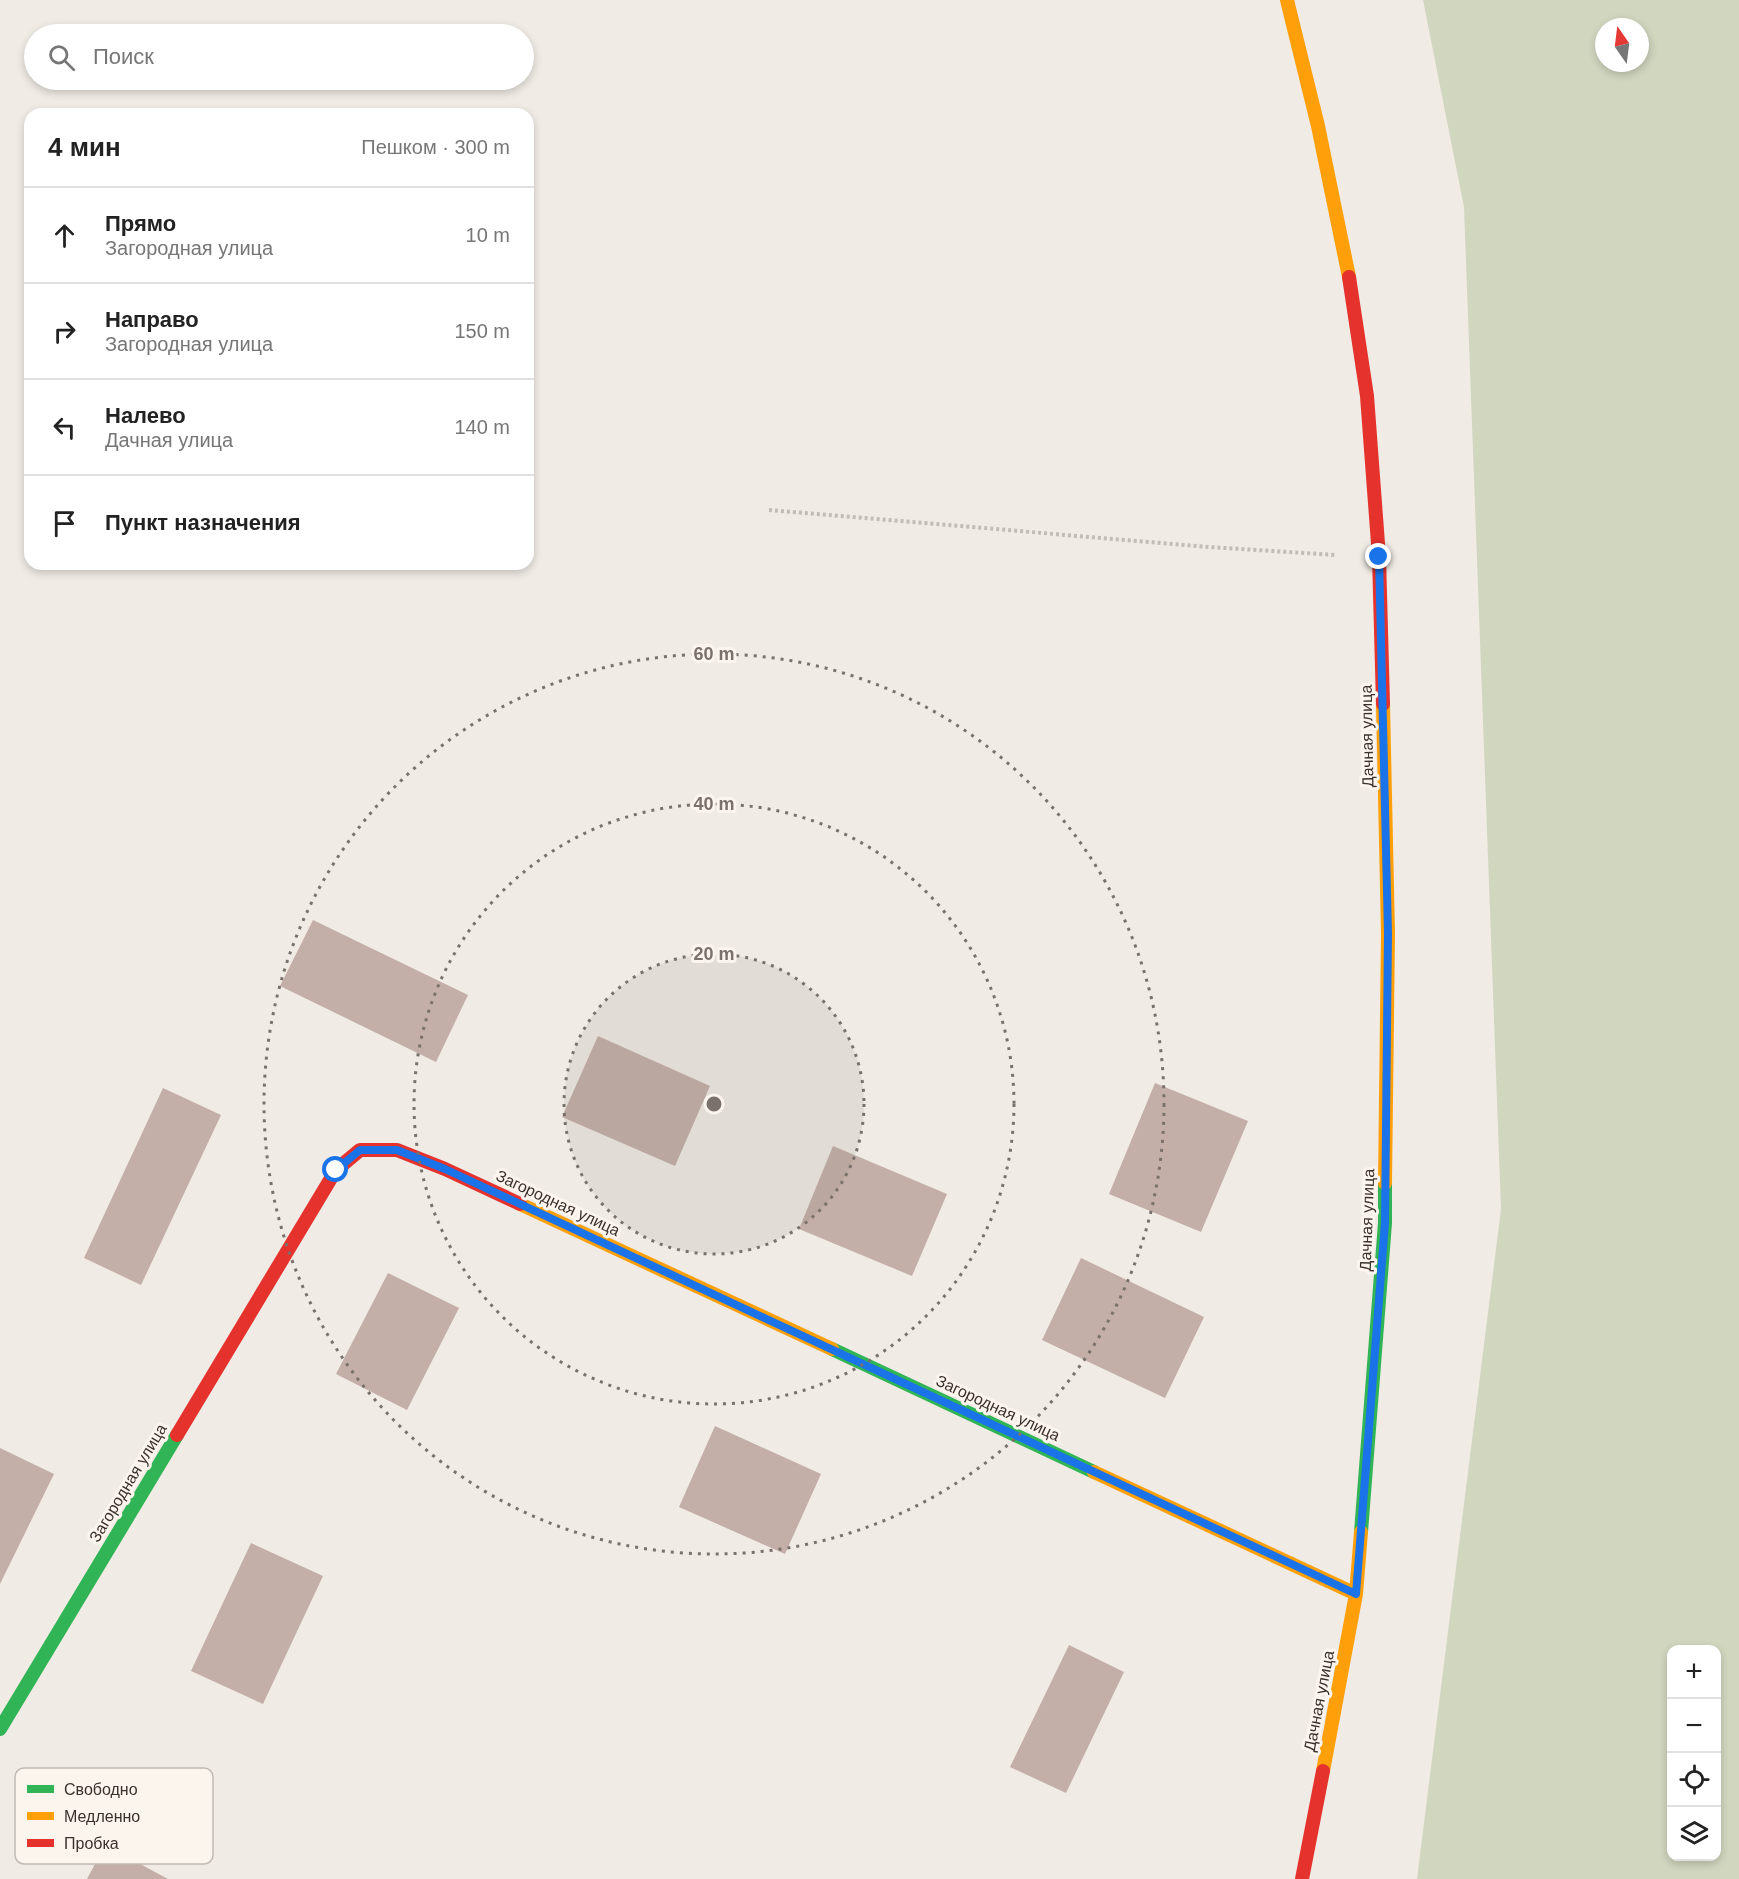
<!DOCTYPE html>
<html lang="ru">
<head>
<meta charset="utf-8">
<style>
  body { margin:0; font-family:Arial,sans-serif; background:#f2f2f2; color:#222 }
  .controls { position:absolute; right:18px; bottom:18px; display:grid; overflow:hidden; border-radius:12px; box-shadow:0 3px 9px #0003 }
  .controls button { width:54px; height:54px; display:grid; place-items:center; padding:0; border:0; border-bottom:2px solid #e0e0e0; background:#fff; color:#222; font:30px sans-serif }
  .compass { position:absolute; left:1595px; top:18px; width:54px; height:54px; border-radius:50%; background:#fff; box-shadow:0 3px 9px #0003; rotate:346deg }
  .stop { position:absolute; width:18px; height:18px; margin:-14px; border:4px solid #1a73e8; border-radius:50%; background:#fff }
  .stop.end { background:#1a73e8; border-color:#fff; box-shadow:0 2px 6px #0008 }
  .list { margin:0; padding:0; list-style:none }
  h2 { display:flex; justify-content:space-between; align-items:center; height:78px; margin:0; padding:0 24px; font-size:26px }
  h2 small { font-size:20px; font-weight:400; color:#767676 }
  .list li { display:grid; grid-template-columns:39px 1fr auto; gap:18px; align-items:center; box-sizing:border-box; height:96px; padding:0 24px; border-top:2px solid #e0e0e0 }
  .list b { display:block; font-size:22px; white-space:nowrap }
  .list p { margin:0; font-size:20px; white-space:nowrap; color:#767676 }
  .list em { font-size:20px; font-style:normal; color:#767676 }
  .icon { flex:none; width:33px; height:33px; fill:none; stroke:currentColor; stroke-width:2; stroke-linecap:round; stroke-linejoin:round }
  .map { position:relative; flex:none; width:1739px; height:1879px; overflow:hidden }
  .search { position:absolute; background:#fff; box-shadow:0 3px 9px #0003; left:24px; top:24px; width:510px; height:66px; display:flex; align-items:center; gap:15px; box-sizing:border-box; padding:0 21px; border-radius:33px; color:#767676; font-size:22px }
  .panel { position:absolute; background:#fff; box-shadow:0 3px 9px #0003; left:24px; top:108px; width:510px; height:462px; border-radius:18px }
  .map>svg:first-child { display:block }
  .green { fill:#d1d6bf; fill-rule:evenodd }
  .building { fill:#c3afa7 }
  .lines { fill:none; stroke-linecap:round; stroke-linejoin:round }
  .path { stroke:#c2bbb6; stroke-width:4; stroke-dasharray:3 3; stroke-linecap:butt }
  .fast { stroke:#30b455; stroke-width:14 }
  .slow { stroke:#ff9f0a; stroke-width:14 }
  .jam { stroke:#e5322d; stroke-width:14 }
  .route { stroke:#1a73e8; stroke-width:8 }
  .ring { fill:none; stroke:#7a716c; stroke-width:3; stroke-dasharray:3 6 }
  .labels { text-anchor:middle; dominant-baseline:central; stroke-width:6; stroke-linejoin:round; paint-order:stroke }
  .street-label { font-size:16px; fill:#3b302b; stroke:#fbf5ee }
  .key { fill:#fbf5ee; stroke:#c1bab4; stroke-width:1.5 }
  .key-label { font-size:16px; fill:#3b302b }
  .centre { fill:#7a716c; stroke:#fbf5ee; stroke-width:3 }
  .ring-label { font-size:18px; text-anchor:middle; font-weight:bold; fill:#7a716c; stroke:#fbf5ee; stroke-width:6; stroke-linejoin:round; paint-order:stroke }
</style>
</head>
<body>
<div class="map">
<svg width="1739" height="1879" viewBox="0 0 1739 1879">
  <rect width="100%" height="100%" fill="#f0ebe5"/>
  <path class="green" d="M1423 0H1739V1879H1417L1501 1209 1464 207ZM1604 27H1640V63H1604ZM1672 1650H1716V1856H1672Z"/>
  <path class="building" d="M313 920 468 995 436 1062 280 986Z
    M598 1036 710 1086 675 1166 562 1117Z
    M1155 1083 1248 1121 1201 1232 1109 1194Z
    M163 1088 221 1115 141 1285 84 1258Z
    M833 1146 947 1194 912 1276 799 1229Z
    M1081 1258 1204 1317 1165 1398 1042 1340Z
    M388 1273 459 1308 407 1410 336 1374Z
    M715 1426 821 1474 785 1554 679 1507Z
    M0 1448 54 1474 0 1584Z
    M251 1543 323 1576 263 1704 191 1671Z
    M1069 1645 1124 1672 1066 1793 1010 1767Z
    M105 1845 168 1879H87Z"/>
  <g class="lines">
    <path class="path" d="M769 510 1209 547 1336 555"/>
    <path class="fast" d="M832 1349 1094 1472
      M1361 1532 1385 1223V1183
      M0 1729 177 1435"/>
    <path class="slow" d="M1287 0 1318 126 1349 277
      M1383 704 1388 933 1385 1183
      M520 1204 832 1349
      M1094 1472 1356 1594
      M1323 1771 1356 1594 1361 1532"/>
    <path class="jam" d="M1349 277 1367 396 1379 557 1383 704
      M177 1435 336 1170 360 1150H397L445 1169 520 1204
      M1302 1879 1323 1771"/>
  </g>
  <g class="lines">
    <path class="route" d="M336 1170 360 1150H397L445 1169 1356 1594 1385 1223 1388 933 1379 557"/>
  </g>
  <circle cx="714" cy="1104" r="150" fill="#7a716c" fill-opacity=".12"/>
  <g class="ring">
    <circle cx="714" cy="1104" r="150"/>
    <circle cx="714" cy="1104" r="300"/>
    <circle cx="714" cy="1104" r="450"/>
  </g>
  <g class="labels">
    <g class="street-label">
      <text transform="translate(1367 736) rotate(-91)">Дачная улица</text>
      <text transform="translate(558 1203) rotate(25)">Загородная улица</text>
      <text transform="translate(1367 1220) rotate(-88)">Дачная улица</text>
      <text transform="translate(998 1408) rotate(25)">Загородная улица</text>
      <text transform="translate(128 1483) rotate(-59)">Загородная улица</text>
      <text transform="translate(1319 1701) rotate(-79)">Дачная улица</text>
    </g>
  </g>
  <rect x="15" y="1768" width="198" height="96" rx="9" class="key"/>
  <rect x="27" y="1785" width="27" height="8" fill="#30b455"/>
  <rect x="27" y="1812" width="27" height="8" fill="#ff9f0a"/>
  <rect x="27" y="1839" width="27" height="8" fill="#e5322d"/>
  <g class="key-label">
    <text x="64" y="1795">Свободно</text>
    <text x="64" y="1822">Медленно</text>
    <text x="64" y="1849">Пробка</text>
  </g>
  <circle cx="714" cy="1104" r="9" class="centre"/>
  <g class="ring-label">
    <text x="714" y="660">60 m</text>
    <text x="714" y="810">40 m</text>
    <text x="714" y="960">20 m</text>
  </g>
</svg>
<div class="controls">
<button>+</button>
<button>−</button>
<button><svg class="icon" aria-label="locate" viewBox="0 0 24 24"><circle cx="12" cy="12" r="6"/><path d="M12 2v4M12 18v4M2 12h4M18 12h4"/></svg></button>
<button><svg class="icon" aria-label="layers" viewBox="0 0 24 24"><path d="M12 4l9 5-9 5-9-5zM3 14l9 5 9-5"/></svg></button>
</div>
<svg class="compass" viewBox="-18 -18 36 36"><path d="M0-13l5 13h-10z" fill="#e53935"/><path d="M0 13l5-13h-10z" fill="#767676"/></svg>
<div class="stop" style="left:336px;top:1170px"></div>
<div class="stop end" style="left:1379px;top:557px"></div>
<div class="search"><svg class="icon" aria-label="search" viewBox="0 0 24 24"><circle cx="10" cy="10" r="6"/><path d="M15 15l6 6"/></svg>Поиск</div>
<section class="panel">
<h2>4 мин<small>Пешком · 300 m</small></h2>
<ul class="list">
<li><svg class="icon" aria-label="ahead" viewBox="0 0 24 24"><path d="M12 20V5M6 11l6-6 6 6"/></svg><div><b>Прямо</b><p>Загородная улица</p></div><em>10 m</em></li>
<li><svg class="icon" aria-label="right" viewBox="0 0 24 24"><path d="M7 20v-9h11M14 6l5 5-5 5"/></svg><div><b>Направо</b><p>Загородная улица</p></div><em>150 m</em></li>
<li><svg class="icon" aria-label="left" viewBox="0 0 24 24"><path d="M17 20v-9H6M10 6l-5 5 5 5"/></svg><div><b>Налево</b><p>Дачная улица</p></div><em>140 m</em></li>
<li><svg class="icon" aria-label="arrive" viewBox="0 0 24 24"><path d="M6 21V4h12l-3 4 3 4H6"/></svg><div><b>Пункт назначения</b></div></li>
</ul>
</section>
</div>
</body>
</html>
